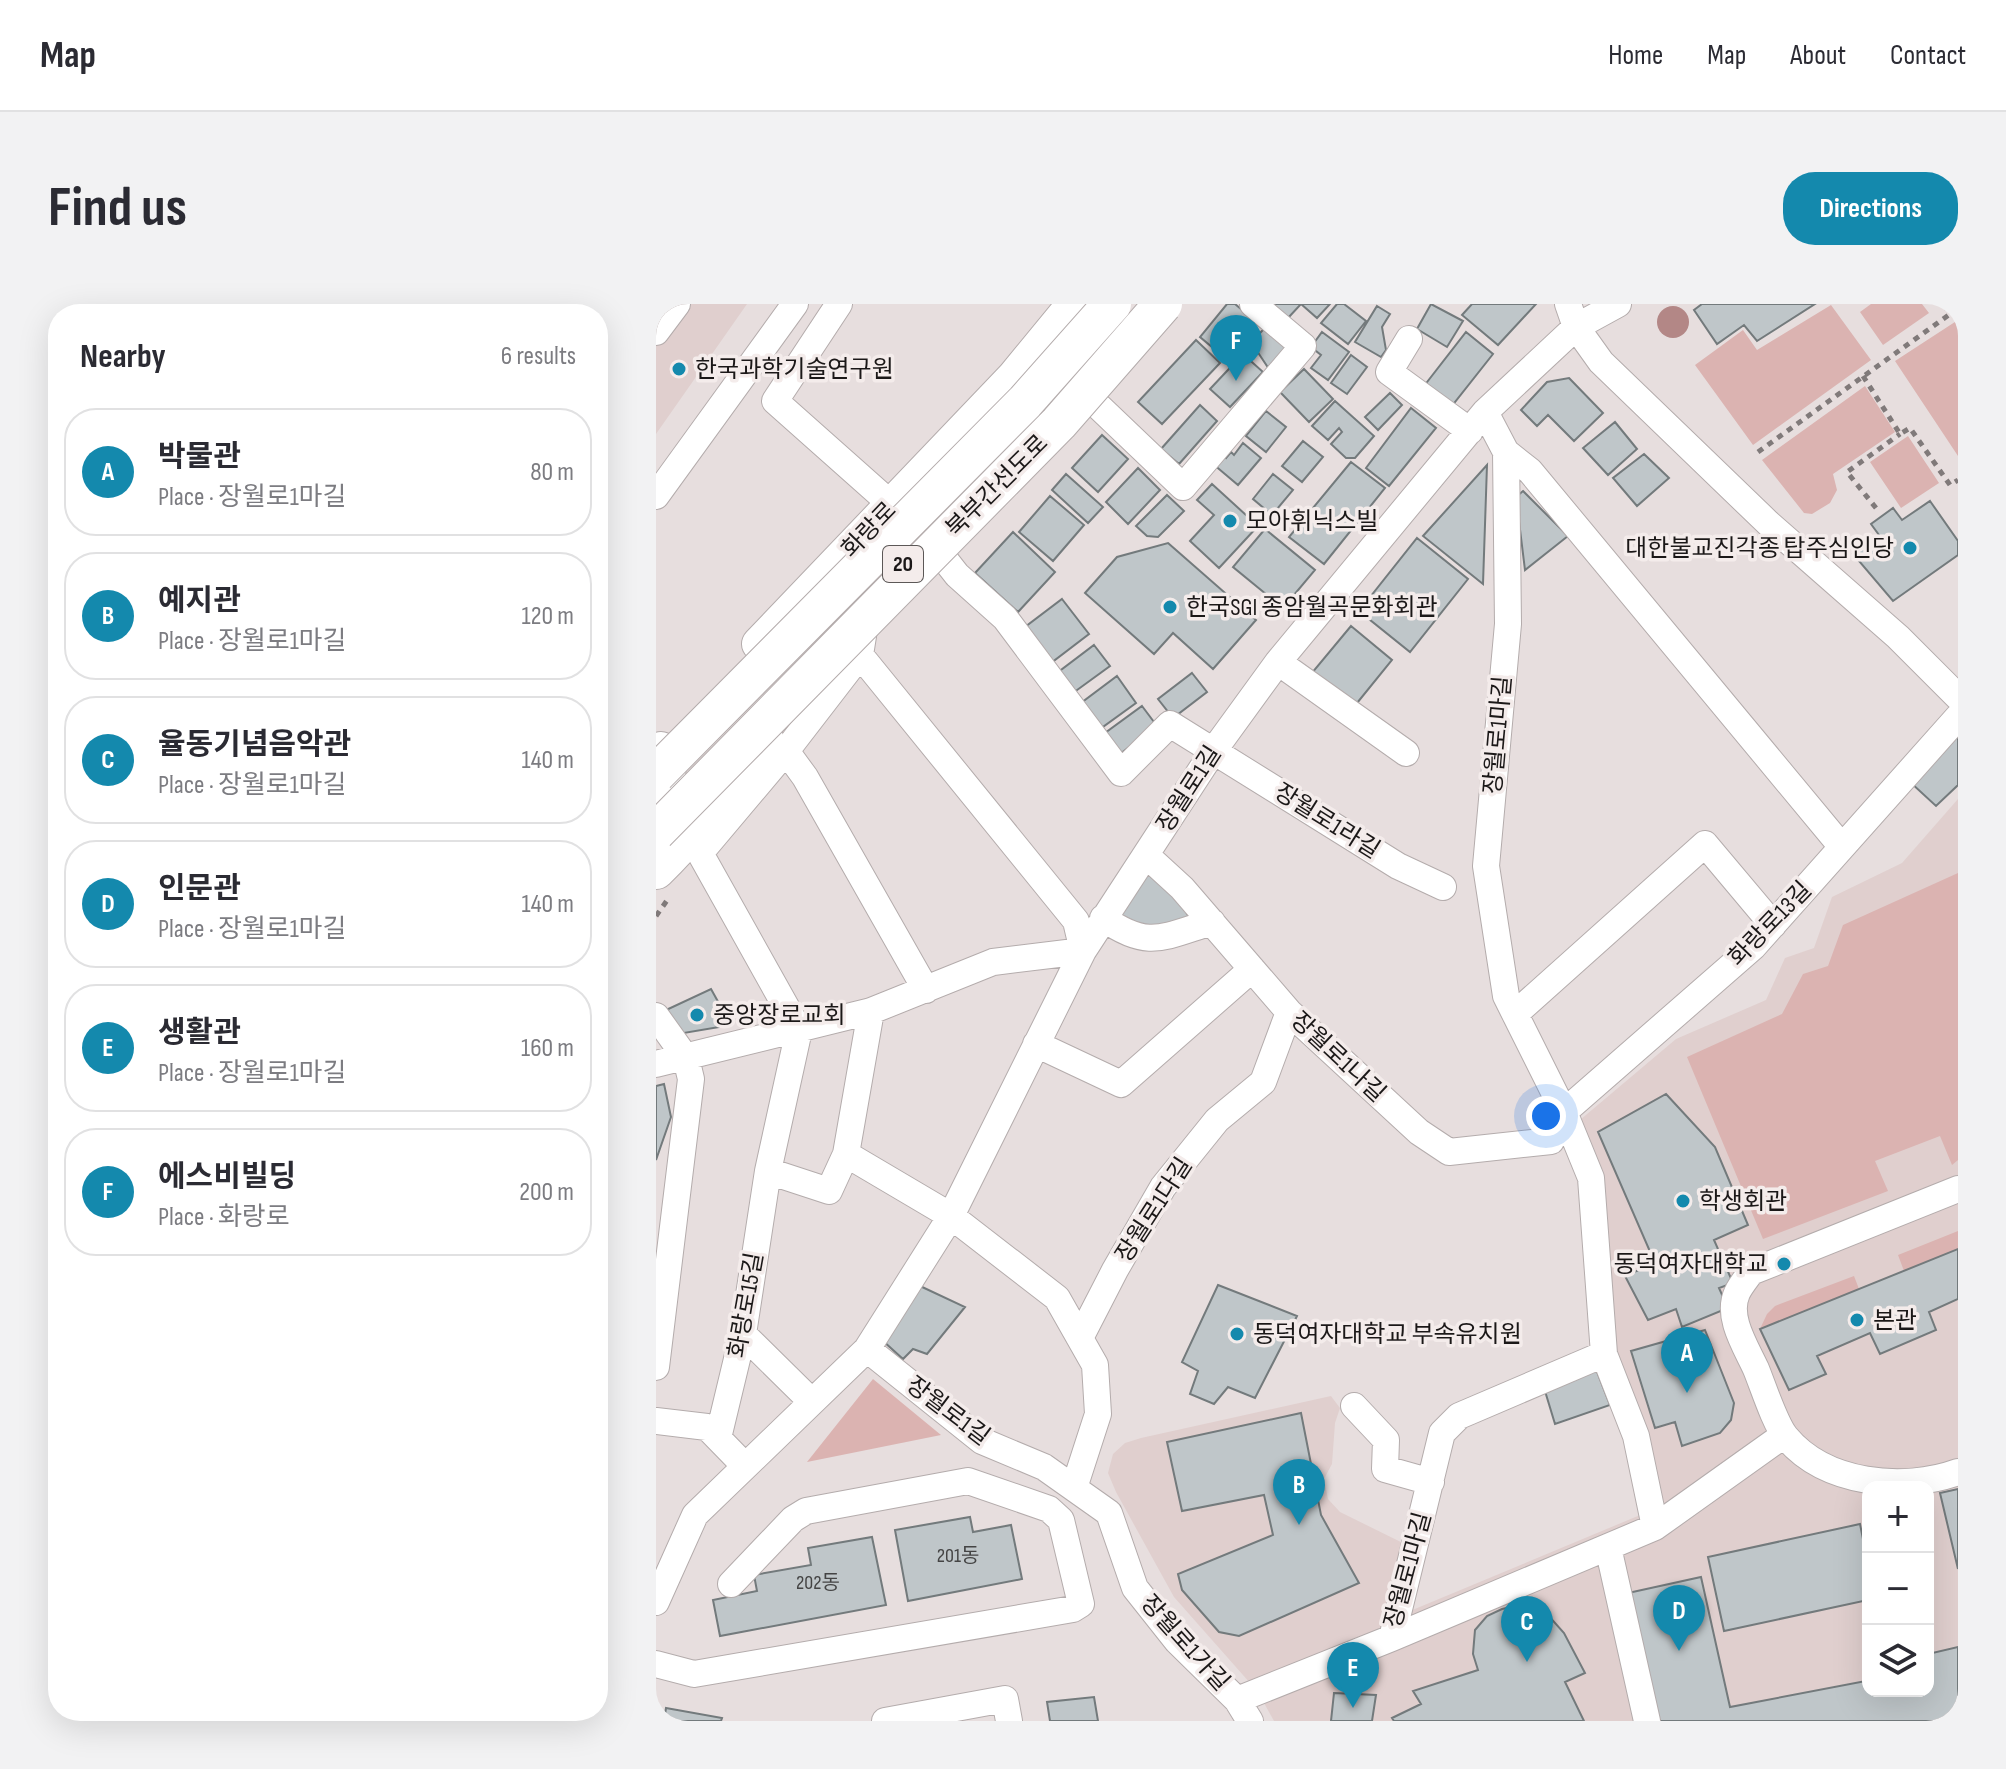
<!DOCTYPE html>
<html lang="en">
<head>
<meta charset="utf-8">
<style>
  body { margin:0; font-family:"Sofia Sans Condensed","Noto Sans KR",sans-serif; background:#f2f2f3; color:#2b2b33 }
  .controls { position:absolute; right:24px; bottom:24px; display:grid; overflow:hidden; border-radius:16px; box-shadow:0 8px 32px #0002 }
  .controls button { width:72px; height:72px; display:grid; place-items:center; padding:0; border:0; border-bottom:2px solid #e1e1e2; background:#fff; color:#2b2b33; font:40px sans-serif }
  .you { position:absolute; left:890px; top:812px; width:28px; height:28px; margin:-20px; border:6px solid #fff; border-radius:50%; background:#1a73e8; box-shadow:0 0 0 12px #1a73e833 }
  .badge { display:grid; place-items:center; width:52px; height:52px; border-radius:50%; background:#1489ad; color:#fff; font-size:26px; font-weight:700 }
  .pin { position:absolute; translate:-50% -66px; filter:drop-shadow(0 2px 4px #0008) }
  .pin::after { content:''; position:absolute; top:42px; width:28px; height:24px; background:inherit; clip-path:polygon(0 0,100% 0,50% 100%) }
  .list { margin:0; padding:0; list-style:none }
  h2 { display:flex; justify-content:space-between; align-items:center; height:104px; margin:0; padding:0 32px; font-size:34px }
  h2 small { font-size:26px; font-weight:400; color:#7c7c81 }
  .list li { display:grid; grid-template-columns:52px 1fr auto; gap:24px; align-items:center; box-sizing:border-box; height:128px; margin:0 16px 16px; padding:0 16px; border:2px solid #e1e1e2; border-radius:32px }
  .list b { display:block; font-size:30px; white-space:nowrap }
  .list p { margin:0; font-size:26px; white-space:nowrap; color:#7c7c81 }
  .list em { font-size:26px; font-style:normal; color:#7c7c81 }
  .icon { flex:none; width:44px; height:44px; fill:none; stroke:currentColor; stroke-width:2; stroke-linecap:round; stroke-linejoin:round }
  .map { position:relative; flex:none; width:1302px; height:1417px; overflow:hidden; border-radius:32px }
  header { display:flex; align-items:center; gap:48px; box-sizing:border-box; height:112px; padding:0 40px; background:#fff; border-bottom:2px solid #e1e1e2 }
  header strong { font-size:38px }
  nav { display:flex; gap:44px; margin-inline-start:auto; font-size:28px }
  .intro { display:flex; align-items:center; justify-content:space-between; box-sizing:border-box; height:192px; padding:0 48px }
  h1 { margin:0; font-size:56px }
  .button { padding:20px 36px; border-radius:32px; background:#1489ad; color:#fff; font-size:28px; font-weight:700 }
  main { display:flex; gap:48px; padding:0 48px }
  aside { flex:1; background:#fff; border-radius:32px; box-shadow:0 8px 32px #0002 }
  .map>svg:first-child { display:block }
  .built { fill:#e0cfce; fill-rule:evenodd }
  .green { fill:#dbb3b1 }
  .water { fill:#b38786 }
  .building { fill:#bfc6c9; stroke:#737a7c; stroke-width:2 }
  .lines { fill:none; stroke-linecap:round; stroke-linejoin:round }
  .minor-casing { stroke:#b4acac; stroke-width:28 }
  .major-casing { stroke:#b4acac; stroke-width:36 }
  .highway-casing { stroke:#b4acac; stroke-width:40 }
  .path { stroke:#807a7a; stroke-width:5; stroke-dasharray:6 6; stroke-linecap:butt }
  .minor { stroke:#fff; stroke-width:26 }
  .major { stroke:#fff; stroke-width:34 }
  .highway { stroke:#fff; stroke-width:38 }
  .highway-bridge-casing { stroke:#b4acac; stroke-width:40; stroke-linecap:butt }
  .highway-bridge { stroke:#fff; stroke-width:38 }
  .poi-dot { fill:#1489ad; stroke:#f4eceb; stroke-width:3 }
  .labels { text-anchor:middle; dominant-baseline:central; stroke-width:7; stroke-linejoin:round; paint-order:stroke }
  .number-label { font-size:20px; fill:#444 }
  .shield { fill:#f4eceb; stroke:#5c5857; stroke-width:2 }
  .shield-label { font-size:22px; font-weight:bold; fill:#1b1818 }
  .poi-label { font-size:24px; fill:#1b1818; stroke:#f4eceb; text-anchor:start }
  .street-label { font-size:24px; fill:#1b1818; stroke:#f4eceb }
</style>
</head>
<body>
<header>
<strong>Map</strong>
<nav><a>Home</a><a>Map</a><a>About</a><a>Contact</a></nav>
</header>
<div class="intro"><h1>Find us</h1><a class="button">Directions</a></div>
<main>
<aside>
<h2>Nearby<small>6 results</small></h2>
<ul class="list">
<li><span class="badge">A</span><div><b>박물관</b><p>Place · 장월로1마길</p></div><em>80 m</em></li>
<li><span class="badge">B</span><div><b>예지관</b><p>Place · 장월로1마길</p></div><em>120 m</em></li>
<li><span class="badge">C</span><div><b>율동기념음악관</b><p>Place · 장월로1마길</p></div><em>140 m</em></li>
<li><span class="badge">D</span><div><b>인문관</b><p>Place · 장월로1마길</p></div><em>140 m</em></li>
<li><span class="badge">E</span><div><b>생활관</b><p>Place · 장월로1마길</p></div><em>160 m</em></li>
<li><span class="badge">F</span><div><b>에스비빌딩</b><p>Place · 화랑로</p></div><em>200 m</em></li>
</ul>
</aside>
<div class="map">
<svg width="1302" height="1417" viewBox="0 0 1302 1417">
  <rect width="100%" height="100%" fill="#e7dede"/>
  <path class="built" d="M0 0H91L0 130Z
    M1302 495V1417H618L602 1388 518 1293 460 1188 452 1169 457 1150 469 1139 485 1134 675 1092 684 1104 679 1119 676 1160 668 1175 672 1195 684 1208 759 1245 742 1312 1001 1204 959 1050 948 870 924 816 1020 735 1110 696 1129 654 1158 644 1176 593 1246 559ZM1212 1183H1272V1387H1212Z"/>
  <path class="green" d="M1215 0H1266L1273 9 1227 41 1204 8Z
    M1175 1 1215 56 1097 141 1039 61 1087 26 1101 46Z
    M1302 16V152L1239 57Z
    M1209 82 1239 128 1177 170 1181 186 1174 199 1156 210 1148 209 1106 156Z
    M1252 132 1283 179 1245 204 1214 158Z
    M1302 569V856L1296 861 1284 832 1219 857 1232 887 1107 935 1031 753 1126 710 1147 670 1172 662 1187 621Z
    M1302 927V945L1248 967 1242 951Z
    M1198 972 1203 985 1104 1025 1111 1010 1119 1002Z
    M217 1075 285 1131 151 1158Z"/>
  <path class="water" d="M1001 18a16 16 0 1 1 32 0a16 16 0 1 1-32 0Z"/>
  <path class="building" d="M571 0H579L599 17 568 53 544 33Z
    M616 0H645L632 14Z
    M645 0H674L661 14Z
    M681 0H688L710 17 692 40 665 19Z
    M775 0 807 17 791 43 761 25Z
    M816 0H880L842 41 806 11Z
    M1046 0H1159L1101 37 1088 21 1061 40 1038 6Z
    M721 2 734 10 726 23 730 46 725 53 699 38Z
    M612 21 635 44 615 68 595 38Z
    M666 28 693 48 672 76 655 64 665 51 655 43Z
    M810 28 837 50 795 103 768 82Z
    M540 36 564 59 506 120 482 98Z
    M587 50 607 68 574 103 554 85Z
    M695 51 711 63 691 90 675 79Z
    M648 65 677 95 653 118 624 88Z
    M913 74 947 109 918 137 892 111 881 122 865 106 891 78Z
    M734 89 746 101 722 126 709 113Z
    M679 97 718 132 699 154H690L675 140 686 128 683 124 672 136 656 122Z
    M544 101 561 117 523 160 505 145Z
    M755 104 780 124 733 182 710 164Z
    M610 107 630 123 610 148 590 132Z
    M959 118 981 145 952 171 927 144Z
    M446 131 472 155 442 188 416 164Z
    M647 137 667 153 646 178 626 162Z
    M587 139 605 154 582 181 557 160 566 150 570 154 575 148 578 151Z
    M988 150 1013 174 981 202 957 174Z
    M695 158 729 184 668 260 633 233Z
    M831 161 827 280 767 232Z
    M482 164 504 186 472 220 450 198Z
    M410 170 447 203 432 219 396 186Z
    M617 170 637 186 616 211 597 195Z
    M556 180 602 222 563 264 534 237 558 211 541 196Z
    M867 187 912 232 869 266 860 193Z
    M511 191 528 207 502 233 491 232 480 222Z
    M394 192 428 221 397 257 363 228Z
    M1274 197 1302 237V251L1237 297 1197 250 1223 231 1215 220 1237 204 1246 216Z
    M609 225 659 266 627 304 577 263Z
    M357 228 399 268 362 308 319 269Z
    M761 234 812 275 754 348 703 307Z
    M512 239 600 316 557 365 517 329 498 350 429 289 461 253Z
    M406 295 433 330 395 359 369 323Z
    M695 322 736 356 697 404 655 370Z
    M438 341 454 362 417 389 401 369Z
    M536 369 551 388 517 414 502 395Z
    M461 372 480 399 444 425 425 399Z
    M486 402 501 422 464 450 449 429Z
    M1302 428V481L1280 502 1254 478Z
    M489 568 522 593 534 615 492 625 461 612Z
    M55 685 75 721 22 730 8 707Z
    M8 780 15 813 0 856V782Z
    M1010 790 1059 843 1092 921 1058 936 1077 979 1063 984 1072 1004 1026 1023 1020 1005 992 1016 969 972 999 959 942 828Z
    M1302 945V995L1273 1008 1280 1026 1224 1050 1214 1029 1161 1052 1170 1070 1133 1086 1104 1025Z
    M562 981 641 1012 599 1094 572 1083 558 1100 534 1090 542 1067 526 1058Z
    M264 982 309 1003 271 1050 257 1045 247 1055 226 1036Z
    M1049 1026 1078 1099 1075 1116 1064 1129 1026 1142 1019 1118 999 1124 975 1047Z
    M940 1065 954 1101 899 1120 889 1087Z
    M645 1109 665 1211 703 1279 583 1332 563 1328 526 1286 522 1270 617 1231 608 1191 526 1207 511 1138Z
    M1302 1185V1265L1284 1189Z
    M314 1213 317 1228 355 1221 366 1275 252 1297 239 1226Z
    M1204 1220 1212 1260V1296L1068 1327 1052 1253Z
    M216 1233 230 1301 64 1332 57 1296 101 1287 98 1271 155 1261 152 1244Z
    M1045 1273 1074 1403 1210 1377 1208 1365 1212 1364V1387H1272V1350L1302 1343V1413L1287 1417H1000L972 1289Z
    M869 1300 892 1311 908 1329 929 1369 909 1378 928 1417H738L736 1414 765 1400 757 1387 822 1366 817 1350 819 1326 831 1312 846 1305Z
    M678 1389 720 1391 716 1417H675Z
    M438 1393 442 1417H394L391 1398Z
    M10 1404 66 1414 65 1417H8Z"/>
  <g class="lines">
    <defs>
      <path id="minor" d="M183 0 119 97 236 201
        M912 0 920 23 945 58 1112 219 1242 333 1302 393
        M0 28 21 0
        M753 35 733 68 814 127
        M418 79 527 183 647 42 597 0
        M829 108 850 148 852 320 830 562 850 692 908 808 935 874 948 1050 980 1132 999 1223
        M850 148 874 167 1186 543
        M0 192 139 0
        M272 234 301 271 349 314 465 469 514 420 742 562 787 583
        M622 358 750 449
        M130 447 149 473 270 686
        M490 551 526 584 633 708 763 828 793 848 895 837 908 808 1097 643 1302 413
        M447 614C492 646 507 633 556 618
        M859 710 1049 540 1117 621
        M0 712 30 754 35 775 0 1063
        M380 740 465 780 596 665
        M0 760 215 707 337 658 427 647 420 617 204 351
        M190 850 295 912 401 994 439 1061 442 1110 418 1184
        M112 867 173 887 190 850 215 707
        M1302 885 1095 968C1090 975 1084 982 1081 989 1070 1013 1090 1043 1100 1065 1107 1082 1119 1120 1130 1133 1169 1180 1247 1188 1302 1168
        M87 1030 156 1098
        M424 1034 459 966 507 883 561 816 607 778 633 708
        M211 1045 326 1137 388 1163 453 1209 479 1284 521 1337 581 1396 594 1417
        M698 1102 730 1136 729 1165 775 1178
        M0 1117 51 1123 89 1162
        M62 1134 87 1030 112 867 143 726 44 549 130 447 204 351 210 313
        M952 1243 991 1417
        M0 1298 39 1211 211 1045 295 912 427 647 558 446 622 358 829 108 920 23 962 0
        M736 1334 786 1129 803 1112 948 1050
        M0 1360 38 1370 417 1305 425 1300 405 1216 393 1205 312 1177 150 1207 137 1215 75 1280
        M581 1396 736 1334 999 1223 1128 1131
        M229 1417 349 1395 353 1417"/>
      <path id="major" d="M103 340 358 73 418 0
        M0 503C11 482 19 467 5 445"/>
      <path id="highway" d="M0 566C41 526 76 480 108 434"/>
    </defs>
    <use href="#minor" class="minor-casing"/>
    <use href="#major" class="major-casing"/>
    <use href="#highway" class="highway-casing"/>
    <path class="path" d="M1288 0 1294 10 1302 5
      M1207 72 1244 130 1254 124 1294 181 1302 176
      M1102 148 1294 10
      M1220 204 1191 168 1244 130
      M0 612 12 595"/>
    <use href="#minor" class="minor"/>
    <use href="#major" class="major"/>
    <use href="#highway" class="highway"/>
    <defs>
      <path id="highway-bridge" d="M0 470 369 98 456 0
        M0 528 403 119 507 0"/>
    </defs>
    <use href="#highway-bridge" class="highway-bridge-casing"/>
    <use href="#highway-bridge" class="highway-bridge"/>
  </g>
  <g class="poi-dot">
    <circle cx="23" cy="65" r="8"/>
    <circle cx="574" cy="217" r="8"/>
    <circle cx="1254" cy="244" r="8"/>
    <circle cx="514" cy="303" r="8"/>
    <circle cx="41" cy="711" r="8"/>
    <circle cx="1027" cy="897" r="8"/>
    <circle cx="1128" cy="960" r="8"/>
    <circle cx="1201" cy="1016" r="8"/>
    <circle cx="581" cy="1030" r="8"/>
  </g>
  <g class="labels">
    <g class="number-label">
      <text x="302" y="1252">201동</text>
      <text x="162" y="1279">202동</text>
    </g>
    <rect class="shield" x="227" y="242" width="40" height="36" rx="6"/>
    <g class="shield-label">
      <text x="247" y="260">20</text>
    </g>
    <g class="poi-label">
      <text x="39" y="65">한국과학기술연구원</text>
      <text x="590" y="217">모아휘닉스빌</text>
      <text x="1238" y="244" text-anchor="end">대한불교진각종 탑주심인당</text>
      <text x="530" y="303">한국SGI 종암월곡문화회관</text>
      <text x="57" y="711">중앙장로교회</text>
      <text x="1043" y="897">학생회관</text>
      <text x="1112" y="960" text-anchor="end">동덕여자대학교</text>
      <text x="1217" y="1016">본관</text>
      <text x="597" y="1030">동덕여자대학교 부속유치원</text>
    </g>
    <g class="street-label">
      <text transform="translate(341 182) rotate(-45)">북부간선도로</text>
      <text transform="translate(213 226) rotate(-46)">화랑로</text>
      <text transform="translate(842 431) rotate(-85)">장월로1마길</text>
      <text transform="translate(533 485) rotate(-57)">장월로1길</text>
      <text transform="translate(671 517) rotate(32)">장월로1라길</text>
      <text transform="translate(1114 620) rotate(-46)">화랑로13길</text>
      <text transform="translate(682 753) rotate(43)">장월로1나길</text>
      <text transform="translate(498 906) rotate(-57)">장월로1다길</text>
      <text transform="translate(90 1001) rotate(-80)">화랑로15길</text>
      <text transform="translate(292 1107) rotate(37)">장월로1길</text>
      <text transform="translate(752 1266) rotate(-75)">장월로1마길</text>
      <text transform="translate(529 1339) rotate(48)">장월로1가길</text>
    </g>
  </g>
</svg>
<div class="controls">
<button>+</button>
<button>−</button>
<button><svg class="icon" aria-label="layers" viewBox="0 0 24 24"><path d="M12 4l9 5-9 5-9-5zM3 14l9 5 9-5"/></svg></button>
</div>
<div class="you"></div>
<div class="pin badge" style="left:1031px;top:1089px">A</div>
<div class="pin badge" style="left:643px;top:1221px">B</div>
<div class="pin badge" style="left:871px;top:1358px">C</div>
<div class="pin badge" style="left:1023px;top:1347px">D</div>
<div class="pin badge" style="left:697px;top:1404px">E</div>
<div class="pin badge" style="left:580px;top:77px">F</div>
</div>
</main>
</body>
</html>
